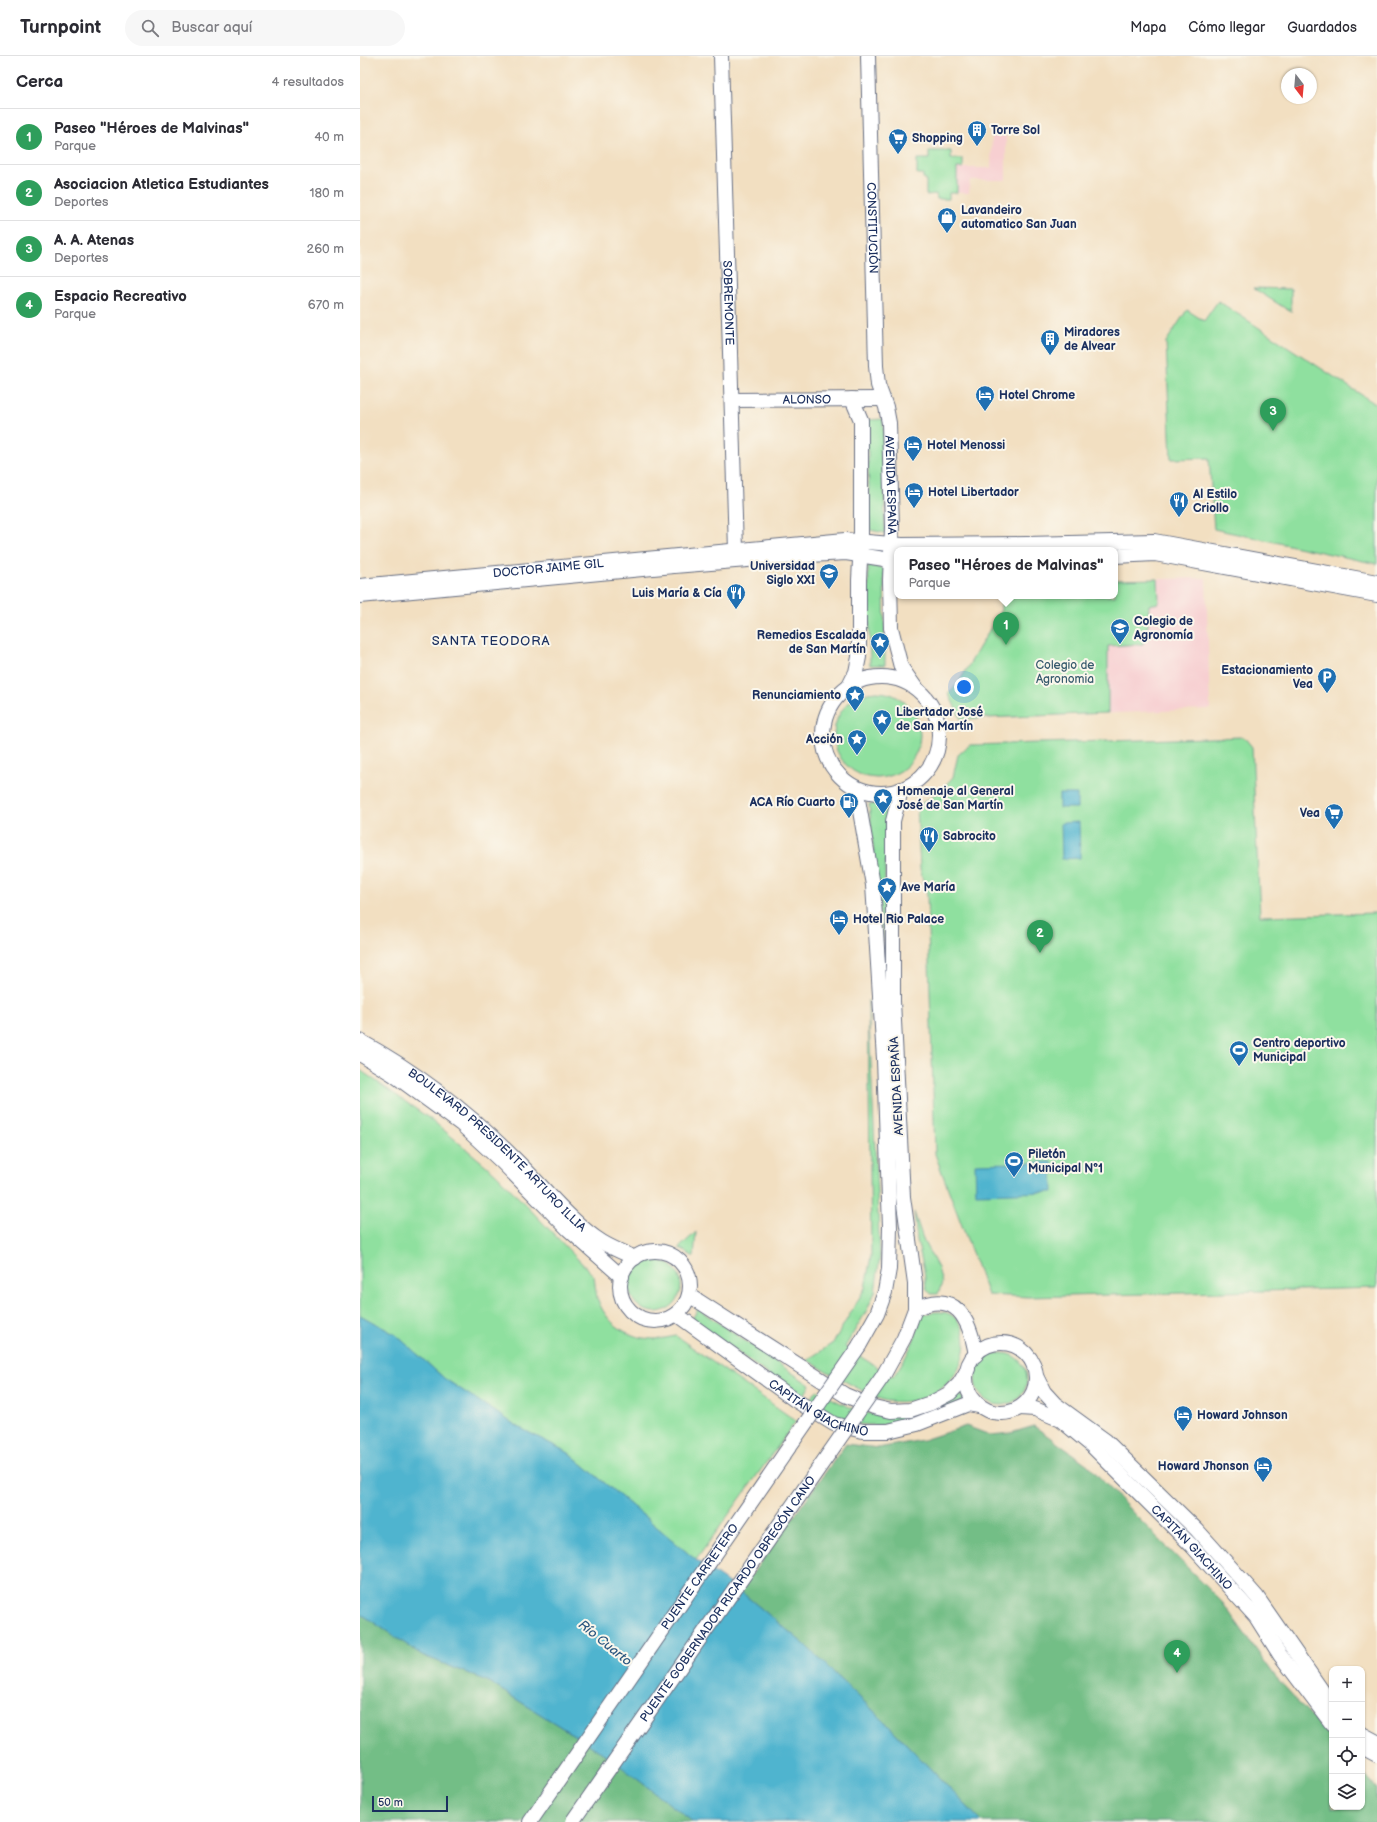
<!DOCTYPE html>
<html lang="es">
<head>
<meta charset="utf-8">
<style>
  body { margin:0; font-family:"Balsamiq Sans",sans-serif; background:#f7f7f7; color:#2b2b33 }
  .controls { position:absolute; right:12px; bottom:12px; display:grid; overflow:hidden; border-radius:8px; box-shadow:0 1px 3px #0004 }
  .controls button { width:36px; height:36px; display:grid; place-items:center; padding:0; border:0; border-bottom:1px solid #e1e1e2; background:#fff; color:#2b2b33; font:20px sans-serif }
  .compass { position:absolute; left:921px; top:12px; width:36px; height:36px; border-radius:50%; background:#fff; box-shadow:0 1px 3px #0004; rotate:164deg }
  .scale { position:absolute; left:12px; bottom:10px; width:76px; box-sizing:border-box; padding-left:4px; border:2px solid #1b2f5e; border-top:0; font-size:11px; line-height:14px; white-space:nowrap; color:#1b2f5e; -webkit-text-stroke:3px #fbf7ec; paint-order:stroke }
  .you { position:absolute; left:604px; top:631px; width:14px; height:14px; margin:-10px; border:3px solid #fff; border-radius:50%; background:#1a73e8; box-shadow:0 0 0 6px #1a73e833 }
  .badge { display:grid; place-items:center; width:26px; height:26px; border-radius:50%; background:#db2777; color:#fff; font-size:13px; font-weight:700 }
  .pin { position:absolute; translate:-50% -33px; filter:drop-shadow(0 1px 2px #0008) }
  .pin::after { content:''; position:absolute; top:21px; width:14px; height:12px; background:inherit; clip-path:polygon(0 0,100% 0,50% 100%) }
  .popup { position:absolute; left:534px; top:491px; width:224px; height:52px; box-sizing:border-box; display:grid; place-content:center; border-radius:8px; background:#fff; filter:drop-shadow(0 1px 3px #0005); font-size:13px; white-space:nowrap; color:#7c7c81 }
  .popup b { font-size:15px; color:#2b2b33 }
  .popup::after { content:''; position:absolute; left:50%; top:100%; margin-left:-8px; border:8px solid transparent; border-top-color:#fff }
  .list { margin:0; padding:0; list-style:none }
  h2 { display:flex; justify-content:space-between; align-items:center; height:52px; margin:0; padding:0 16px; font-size:17px }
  h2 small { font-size:13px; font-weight:400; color:#7c7c81 }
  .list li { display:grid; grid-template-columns:26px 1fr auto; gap:12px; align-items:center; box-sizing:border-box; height:56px; padding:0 16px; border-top:1px solid #e1e1e2 }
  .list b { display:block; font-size:15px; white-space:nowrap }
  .list p { margin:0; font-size:13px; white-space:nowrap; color:#7c7c81 }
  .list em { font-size:13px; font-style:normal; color:#7c7c81 }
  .icon { flex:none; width:22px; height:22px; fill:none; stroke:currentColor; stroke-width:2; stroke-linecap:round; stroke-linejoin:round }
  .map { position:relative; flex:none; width:1017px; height:1766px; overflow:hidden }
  header { display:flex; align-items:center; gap:24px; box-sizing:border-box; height:56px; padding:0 20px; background:#fff; border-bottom:1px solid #e1e1e2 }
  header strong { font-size:19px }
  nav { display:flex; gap:22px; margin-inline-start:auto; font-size:14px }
  .search { width:280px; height:36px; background:#f7f7f7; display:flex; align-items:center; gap:10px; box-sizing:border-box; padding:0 14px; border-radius:22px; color:#7c7c81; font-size:15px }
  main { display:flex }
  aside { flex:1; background:#fff }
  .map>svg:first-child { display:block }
  .built { fill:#f7cfd1 }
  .green { fill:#8fe09f; stroke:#55887e }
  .forest { fill:#73be86; stroke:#477672 }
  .water { fill:#50b4cf; stroke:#367296 }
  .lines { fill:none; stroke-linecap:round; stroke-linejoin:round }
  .secondary-casing { stroke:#666d81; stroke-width:16 }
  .secondary { stroke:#fff; stroke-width:14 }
  .secondary-bridge-casing { stroke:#666d81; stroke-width:16; stroke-linecap:butt }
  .secondary-bridge { stroke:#fff; stroke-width:14 }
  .labels { text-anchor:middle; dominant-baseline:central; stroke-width:4; stroke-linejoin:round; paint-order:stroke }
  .poi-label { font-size:12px; font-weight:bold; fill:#1b2f5e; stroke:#fbf7ec; text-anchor:start }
  .street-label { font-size:12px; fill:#1b2f5e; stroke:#fbf7ec }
  .park-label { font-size:12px; fill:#385b6e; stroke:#fbf7ec }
  .neighbourhood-label { font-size:13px; letter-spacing:1px; fill:#1b2f5e; stroke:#fbf7ec }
  .water-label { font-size:13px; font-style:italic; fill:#2b5780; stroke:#fbf7ec }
</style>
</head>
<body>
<header>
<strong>Turnpoint</strong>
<div class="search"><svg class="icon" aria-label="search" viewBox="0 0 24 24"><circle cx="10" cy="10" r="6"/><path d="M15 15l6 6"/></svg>Buscar aquí</div>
<nav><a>Mapa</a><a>Cómo llegar</a><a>Guardados</a></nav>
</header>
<main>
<aside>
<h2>Cerca<small>4 resultados</small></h2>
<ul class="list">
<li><span class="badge" style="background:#2e9e5b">1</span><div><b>Paseo &quot;Héroes de Malvinas&quot;</b><p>Parque</p></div><em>40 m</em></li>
<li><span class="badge" style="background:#2e9e5b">2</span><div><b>Asociacion Atletica Estudiantes</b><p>Deportes</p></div><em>180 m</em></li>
<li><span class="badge" style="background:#2e9e5b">3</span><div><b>A. A. Atenas</b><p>Deportes</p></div><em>260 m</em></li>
<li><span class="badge" style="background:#2e9e5b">4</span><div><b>Espacio Recreativo</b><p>Parque</p></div><em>670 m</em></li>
</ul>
</aside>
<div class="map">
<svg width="1017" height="1766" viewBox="0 0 1017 1766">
  <rect width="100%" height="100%" fill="#fbf7ec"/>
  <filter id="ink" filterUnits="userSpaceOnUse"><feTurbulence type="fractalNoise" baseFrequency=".025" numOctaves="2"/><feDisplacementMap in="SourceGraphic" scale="8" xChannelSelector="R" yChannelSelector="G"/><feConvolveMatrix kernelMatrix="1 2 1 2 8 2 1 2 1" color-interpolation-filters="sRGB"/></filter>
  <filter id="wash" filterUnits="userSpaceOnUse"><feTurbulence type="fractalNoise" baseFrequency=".012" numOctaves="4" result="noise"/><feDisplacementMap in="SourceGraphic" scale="16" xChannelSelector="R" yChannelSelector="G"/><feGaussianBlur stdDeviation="0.9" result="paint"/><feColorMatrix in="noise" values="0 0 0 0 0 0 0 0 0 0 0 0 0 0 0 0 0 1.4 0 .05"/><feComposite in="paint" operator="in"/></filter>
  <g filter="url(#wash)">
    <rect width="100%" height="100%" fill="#f2dfc1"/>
    <path class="built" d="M632 79 646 80V124H610L609 137H597V112H631Z
      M846 522 850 653 619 663 650 623 755 540V524Z"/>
    <path class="green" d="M569 95H591V103H603V112H597V137H589V143H577L576 138 566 139V123L563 122V118H557V103H569Z
      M893 232 931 233V256Z
      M858 245 1017 349V508L854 473 849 402 811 403 806 286 827 254 844 265Z
      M523 363 525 477 510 474 507 364Z
      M508 509 524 513 525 609H510Z
      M798 523 799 547 789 549 788 569 783 588 748 590V657L601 663 588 637 598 628 641 554V540H755V524Z
      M474 679a43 43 0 1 1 86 0a43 43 0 1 1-86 0Z
      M884 681 892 691 900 860 1017 857V1232L669 1241 628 1239 575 1098 567 839 560 813 557 750 577 738 593 721 598 699 610 689Z
      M509 748H527L523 891Z
      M508 944 520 1200 515 1236 507 1254 485 1291 533 1321C546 1302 557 1282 561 1259 566 1258 571 1256 576 1256 625 1252 613 1355 528 1345 523 1345 517 1341 511 1339 489 1328 468 1316 447 1304L473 1287 505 1232 511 1200Z
      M0 1014 73 1065 136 1118 234 1220C235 1226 235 1234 237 1241 245 1267 268 1283 295 1283 302 1283 310 1281 316 1280L436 1365 336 1504 209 1397 160 1372 85 1323 36 1279 0 1259Z
      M554 1156 564 1186 578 1212 582 1227 578 1238H571L566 1232 564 1214 557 1184Z
      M336 1176 334 1201 319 1192Z
      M269 1230a26 26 0 1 1 52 0a26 26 0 1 1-52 0Z
      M338 1253 450 1329 442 1343 332 1263Z
      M615 1323a26 26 0 1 1 52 0a26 26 0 1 1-52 0Z
      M457 1334C482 1349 511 1364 541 1359 557 1356 584 1342 599 1336L604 1345C558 1361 520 1381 471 1360 463 1357 455 1351 447 1347Z"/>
    <path class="forest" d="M606 1370 630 1379 651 1377 674 1370 728 1409 775 1459 862 1546 915 1620 972 1683V1751H1002V1716L1017 1733V1766H622L522 1663 444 1588 380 1535 486 1388 518 1392 563 1384Z
      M0 1557 62 1599 127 1625 246 1699 333 1766H0Z"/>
    <path class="water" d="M699 738H717V752H699Z
      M719 766 720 802 702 803 701 767Z
      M692 1106 693 1136 616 1138 615 1108Z
      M0 1259 36 1279 85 1323 160 1372 209 1397 336 1504 380 1535 444 1588 522 1663 622 1766H333L246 1699 127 1625 62 1599 0 1557Z"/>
  </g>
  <g filter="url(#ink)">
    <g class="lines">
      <defs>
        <g id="secondary">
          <path id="s1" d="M361 0 376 494"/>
          <path id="s2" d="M508 0 516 310 518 329 526 351 529 367 532 471 530 524 531 572 541 611 555 631"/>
          <path id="s3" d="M372 344 522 343"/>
          <path d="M755 500 795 498 1017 539"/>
          <path id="s4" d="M0 530 485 484 542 489 667 488 794 485 1017 526"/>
          <path d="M0 540 314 510 450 499 486 497 537 505"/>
          <circle cx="521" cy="679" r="58"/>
          <path d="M489 630 496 616 499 601V524L501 485V364L492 343"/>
          <path d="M496 732 513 829 524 1003 530 1171 529 1213 525 1236 517 1258 499 1290"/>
          <path id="s5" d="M0 985C55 1015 105 1054 150 1098 179 1125 210 1166 242 1186 252 1192 264 1197 275 1202"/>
          <path d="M0 998 34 1019 101 1068 142 1106 208 1173 262 1221"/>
          <circle cx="295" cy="1230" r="35"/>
          <path d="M329 1239 485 1339 514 1351 531 1355 550 1354 571 1347 590 1337 599 1328 608 1313"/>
          <path d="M555 1253C596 1232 610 1264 616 1299"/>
          <path id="s6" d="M316 1258 435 1344 474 1368 503 1375H528L557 1368 608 1348 619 1350"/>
          <circle cx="641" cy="1322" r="35"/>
          <path d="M523 1320 544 1282 555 1253V1227L543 1141 533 945V765L541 734"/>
          <path d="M676 1320 684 1336 695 1348 746 1385 837 1474 882 1524 897 1541 972 1649"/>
          <path id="s7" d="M660 1352 675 1353 701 1364 731 1389 831 1489 896 1561 920 1599 972 1668"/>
          <path d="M1002 1678 1017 1686"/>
          <path d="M1002 1691 1017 1699"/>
          <path d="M170 1766 181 1750"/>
        </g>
      </defs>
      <use href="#secondary" class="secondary-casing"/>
      <use href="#secondary" class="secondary"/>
      <defs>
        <g id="secondary-bridge">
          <path id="s8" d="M181 1750 499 1290"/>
          <path id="s9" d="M212 1766 523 1320"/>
        </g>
      </defs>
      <use href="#secondary-bridge" class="secondary-bridge-casing"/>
      <use href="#secondary-bridge" class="secondary-bridge"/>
    </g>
  </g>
  <defs>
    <symbol id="building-pin" viewBox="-11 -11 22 30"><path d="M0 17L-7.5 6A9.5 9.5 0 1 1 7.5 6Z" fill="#1f6fb2" stroke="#fbf7ec"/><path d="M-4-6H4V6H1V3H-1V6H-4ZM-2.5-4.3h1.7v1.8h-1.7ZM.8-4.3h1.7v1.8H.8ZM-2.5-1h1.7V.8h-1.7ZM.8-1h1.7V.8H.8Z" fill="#fff"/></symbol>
    <symbol id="supermarket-pin" viewBox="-11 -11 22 30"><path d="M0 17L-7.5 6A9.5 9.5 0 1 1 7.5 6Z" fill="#1f6fb2" stroke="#fbf7ec"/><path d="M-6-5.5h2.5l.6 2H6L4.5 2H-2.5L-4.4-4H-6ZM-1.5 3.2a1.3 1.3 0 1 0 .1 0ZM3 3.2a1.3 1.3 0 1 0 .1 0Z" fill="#fff"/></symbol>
    <symbol id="shop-pin" viewBox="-11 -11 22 30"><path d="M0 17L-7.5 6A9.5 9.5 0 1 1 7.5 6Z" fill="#1f6fb2" stroke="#fbf7ec"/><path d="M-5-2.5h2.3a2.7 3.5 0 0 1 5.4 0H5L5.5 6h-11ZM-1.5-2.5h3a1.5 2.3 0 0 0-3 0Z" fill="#fff"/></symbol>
    <symbol id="hotel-pin" viewBox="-11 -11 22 30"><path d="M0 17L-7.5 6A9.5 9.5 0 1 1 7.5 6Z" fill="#1f6fb2" stroke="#fbf7ec"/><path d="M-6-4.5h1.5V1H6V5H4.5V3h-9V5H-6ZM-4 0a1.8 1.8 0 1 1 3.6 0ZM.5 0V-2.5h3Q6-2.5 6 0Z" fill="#fff"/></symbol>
    <symbol id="restaurant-pin" viewBox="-11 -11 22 30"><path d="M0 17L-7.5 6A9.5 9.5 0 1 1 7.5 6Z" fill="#1f6fb2" stroke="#fbf7ec"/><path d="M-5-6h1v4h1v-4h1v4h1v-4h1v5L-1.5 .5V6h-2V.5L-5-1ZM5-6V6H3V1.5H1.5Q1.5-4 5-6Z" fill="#fff"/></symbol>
    <symbol id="university-pin" viewBox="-11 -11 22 30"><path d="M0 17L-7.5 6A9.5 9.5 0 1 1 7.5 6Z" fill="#1f6fb2" stroke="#fbf7ec"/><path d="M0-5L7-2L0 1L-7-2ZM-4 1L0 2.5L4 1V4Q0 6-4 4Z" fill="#fff"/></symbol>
    <symbol id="school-pin" viewBox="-11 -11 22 30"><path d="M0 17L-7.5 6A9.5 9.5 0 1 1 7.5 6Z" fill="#1f6fb2" stroke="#fbf7ec"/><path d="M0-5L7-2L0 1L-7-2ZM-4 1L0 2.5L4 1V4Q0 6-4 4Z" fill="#fff"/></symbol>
    <symbol id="sight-pin" viewBox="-11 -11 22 30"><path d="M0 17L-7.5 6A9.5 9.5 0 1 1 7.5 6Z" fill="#1f6fb2" stroke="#fbf7ec"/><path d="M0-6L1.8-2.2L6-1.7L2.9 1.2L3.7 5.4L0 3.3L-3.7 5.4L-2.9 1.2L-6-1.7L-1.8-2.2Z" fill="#fff"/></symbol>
    <symbol id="parking-pin" viewBox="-11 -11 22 30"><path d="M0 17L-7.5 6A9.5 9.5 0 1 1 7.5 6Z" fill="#1f6fb2" stroke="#fbf7ec"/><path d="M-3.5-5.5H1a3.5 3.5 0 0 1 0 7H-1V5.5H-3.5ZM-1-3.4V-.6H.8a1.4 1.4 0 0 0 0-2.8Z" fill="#fff"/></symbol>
    <symbol id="fuel-pin" viewBox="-11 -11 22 30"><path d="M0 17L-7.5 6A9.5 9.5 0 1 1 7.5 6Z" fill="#1f6fb2" stroke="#fbf7ec"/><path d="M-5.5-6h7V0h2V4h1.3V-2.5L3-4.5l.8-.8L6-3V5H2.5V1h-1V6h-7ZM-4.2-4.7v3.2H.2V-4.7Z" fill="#fff"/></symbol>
    <symbol id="stadium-pin" viewBox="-11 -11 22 30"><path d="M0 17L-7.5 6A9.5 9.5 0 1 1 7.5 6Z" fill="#1f6fb2" stroke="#fbf7ec"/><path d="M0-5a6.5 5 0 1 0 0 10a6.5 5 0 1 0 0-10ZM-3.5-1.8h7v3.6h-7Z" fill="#fff"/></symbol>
  </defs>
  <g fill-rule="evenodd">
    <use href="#building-pin" x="606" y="63" width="22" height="30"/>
    <use href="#supermarket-pin" x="527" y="71" width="22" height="30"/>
    <use href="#shop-pin" x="576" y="150" width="22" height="30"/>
    <use href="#building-pin" x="679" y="272" width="22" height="30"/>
    <use href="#hotel-pin" x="614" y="328" width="22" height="30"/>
    <use href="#hotel-pin" x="542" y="378" width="22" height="30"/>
    <use href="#hotel-pin" x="543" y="425" width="22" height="30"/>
    <use href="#restaurant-pin" x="808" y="434" width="22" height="30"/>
    <use href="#university-pin" x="458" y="506" width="22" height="30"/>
    <use href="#restaurant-pin" x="365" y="526" width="22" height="30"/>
    <use href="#school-pin" x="749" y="561" width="22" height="30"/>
    <use href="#sight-pin" x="509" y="575" width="22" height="30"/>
    <use href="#parking-pin" x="956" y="610" width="22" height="30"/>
    <use href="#sight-pin" x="484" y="628" width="22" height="30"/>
    <use href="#sight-pin" x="511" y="652" width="22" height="30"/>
    <use href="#sight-pin" x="486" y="672" width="22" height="30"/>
    <use href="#sight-pin" x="512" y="731" width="22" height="30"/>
    <use href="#fuel-pin" x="478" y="735" width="22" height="30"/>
    <use href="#supermarket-pin" x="963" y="746" width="22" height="30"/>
    <use href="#restaurant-pin" x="558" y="769" width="22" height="30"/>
    <use href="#sight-pin" x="516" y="820" width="22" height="30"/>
    <use href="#hotel-pin" x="468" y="852" width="22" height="30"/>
    <use href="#stadium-pin" x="868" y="983" width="22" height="30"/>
    <use href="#stadium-pin" x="643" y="1094" width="22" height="30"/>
    <use href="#hotel-pin" x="812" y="1348" width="22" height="30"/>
    <use href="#hotel-pin" x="892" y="1399" width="22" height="30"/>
  </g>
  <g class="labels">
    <g class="poi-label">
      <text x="631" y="74">Torre Sol</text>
      <text x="552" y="82">Shopping</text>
      <text x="601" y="154">Lavandeiro<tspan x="601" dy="14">automatico San Juan</tspan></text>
      <text x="704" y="276">Miradores<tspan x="704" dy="14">de Alvear</tspan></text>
      <text x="639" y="339">Hotel Chrome</text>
      <text x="567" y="389">Hotel Menossi</text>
      <text x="568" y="436">Hotel Libertador</text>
      <text x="833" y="438">Al Estilo<tspan x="833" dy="14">Criollo</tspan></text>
      <text x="455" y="510" text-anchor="end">Universidad<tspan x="455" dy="14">Siglo XXI</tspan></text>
      <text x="362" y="537" text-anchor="end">Luis María &amp; Cía</text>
      <text x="774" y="565">Colegio de<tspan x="774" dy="14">Agronomía</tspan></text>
      <text x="506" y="579" text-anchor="end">Remedios Escalada<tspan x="506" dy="14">de San Martín</tspan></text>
      <text x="953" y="614" text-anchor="end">Estacionamiento<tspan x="953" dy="14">Vea</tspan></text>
      <text x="481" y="639" text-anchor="end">Renunciamiento</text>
      <text x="536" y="656">Libertador José<tspan x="536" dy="14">de San Martín</tspan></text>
      <text x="483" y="683" text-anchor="end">Acción</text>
      <text x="537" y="735">Homenaje al General<tspan x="537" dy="14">José de San Martín</tspan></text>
      <text x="475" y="746" text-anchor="end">ACA Río Cuarto</text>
      <text x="960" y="757" text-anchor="end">Vea</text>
      <text x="583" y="780">Sabrocito</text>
      <text x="541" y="831">Ave María</text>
      <text x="493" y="863">Hotel Rio Palace</text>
      <text x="893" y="987">Centro deportivo<tspan x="893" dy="14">Municipal</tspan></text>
      <text x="668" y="1098">Piletón<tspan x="668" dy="14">Municipal Nº1</tspan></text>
      <text x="837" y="1359">Howard Johnson</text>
      <text x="889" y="1410" text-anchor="end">Howard Jhonson</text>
    </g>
    <g class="street-label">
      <text stroke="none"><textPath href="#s2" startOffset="172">CONSTITUCIÓN</textPath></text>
      <text stroke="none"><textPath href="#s1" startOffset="247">SOBREMONTE</textPath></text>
      <text stroke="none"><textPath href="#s3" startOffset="75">ALONSO</textPath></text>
      <text stroke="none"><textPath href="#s2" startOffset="431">AVENIDA ESPAÑA</textPath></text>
      <text stroke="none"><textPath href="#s4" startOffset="189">DOCTOR JAIME GIL</textPath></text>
      <text transform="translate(537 1030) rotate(-93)">AVENIDA ESPAÑA</text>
      <text stroke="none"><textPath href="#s5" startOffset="176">BOULEVARD PRESIDENTE ARTURO ILLIA</textPath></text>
      <text stroke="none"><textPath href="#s6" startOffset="172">CAPITÁN GIACHINO</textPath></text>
      <text stroke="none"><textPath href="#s7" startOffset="226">CAPITÁN GIACHINO</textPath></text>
      <text stroke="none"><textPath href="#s8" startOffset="279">PUENTE CARRETERO</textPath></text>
      <text stroke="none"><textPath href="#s9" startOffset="272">PUENTE GOBERNADOR RICARDO OBREGÓN CANO</textPath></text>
    </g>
    <g class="park-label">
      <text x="705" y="609">Colegio de<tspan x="705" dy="14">Agronomia</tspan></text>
    </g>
    <g class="neighbourhood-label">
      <text x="131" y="585">SANTA TEODORA</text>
    </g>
    <g class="water-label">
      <text transform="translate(245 1587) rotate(39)">Río Cuarto</text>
    </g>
  </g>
</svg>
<div class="controls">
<button>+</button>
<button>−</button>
<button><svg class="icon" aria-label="locate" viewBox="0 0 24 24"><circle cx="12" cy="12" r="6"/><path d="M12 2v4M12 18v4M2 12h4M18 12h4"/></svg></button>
<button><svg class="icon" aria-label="layers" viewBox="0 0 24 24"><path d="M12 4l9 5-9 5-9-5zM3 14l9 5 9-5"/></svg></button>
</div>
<svg class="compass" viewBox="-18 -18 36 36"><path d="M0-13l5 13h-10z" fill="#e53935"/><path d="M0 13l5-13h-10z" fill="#7c7c81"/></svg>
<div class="scale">50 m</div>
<div class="you"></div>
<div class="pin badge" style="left:646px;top:589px;background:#2e9e5b">1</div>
<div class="popup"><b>Paseo &quot;Héroes de Malvinas&quot;</b>Parque</div>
<div class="pin badge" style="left:680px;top:897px;background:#2e9e5b">2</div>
<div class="pin badge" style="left:913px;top:375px;background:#2e9e5b">3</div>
<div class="pin badge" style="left:817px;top:1617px;background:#2e9e5b">4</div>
</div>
</main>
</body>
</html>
